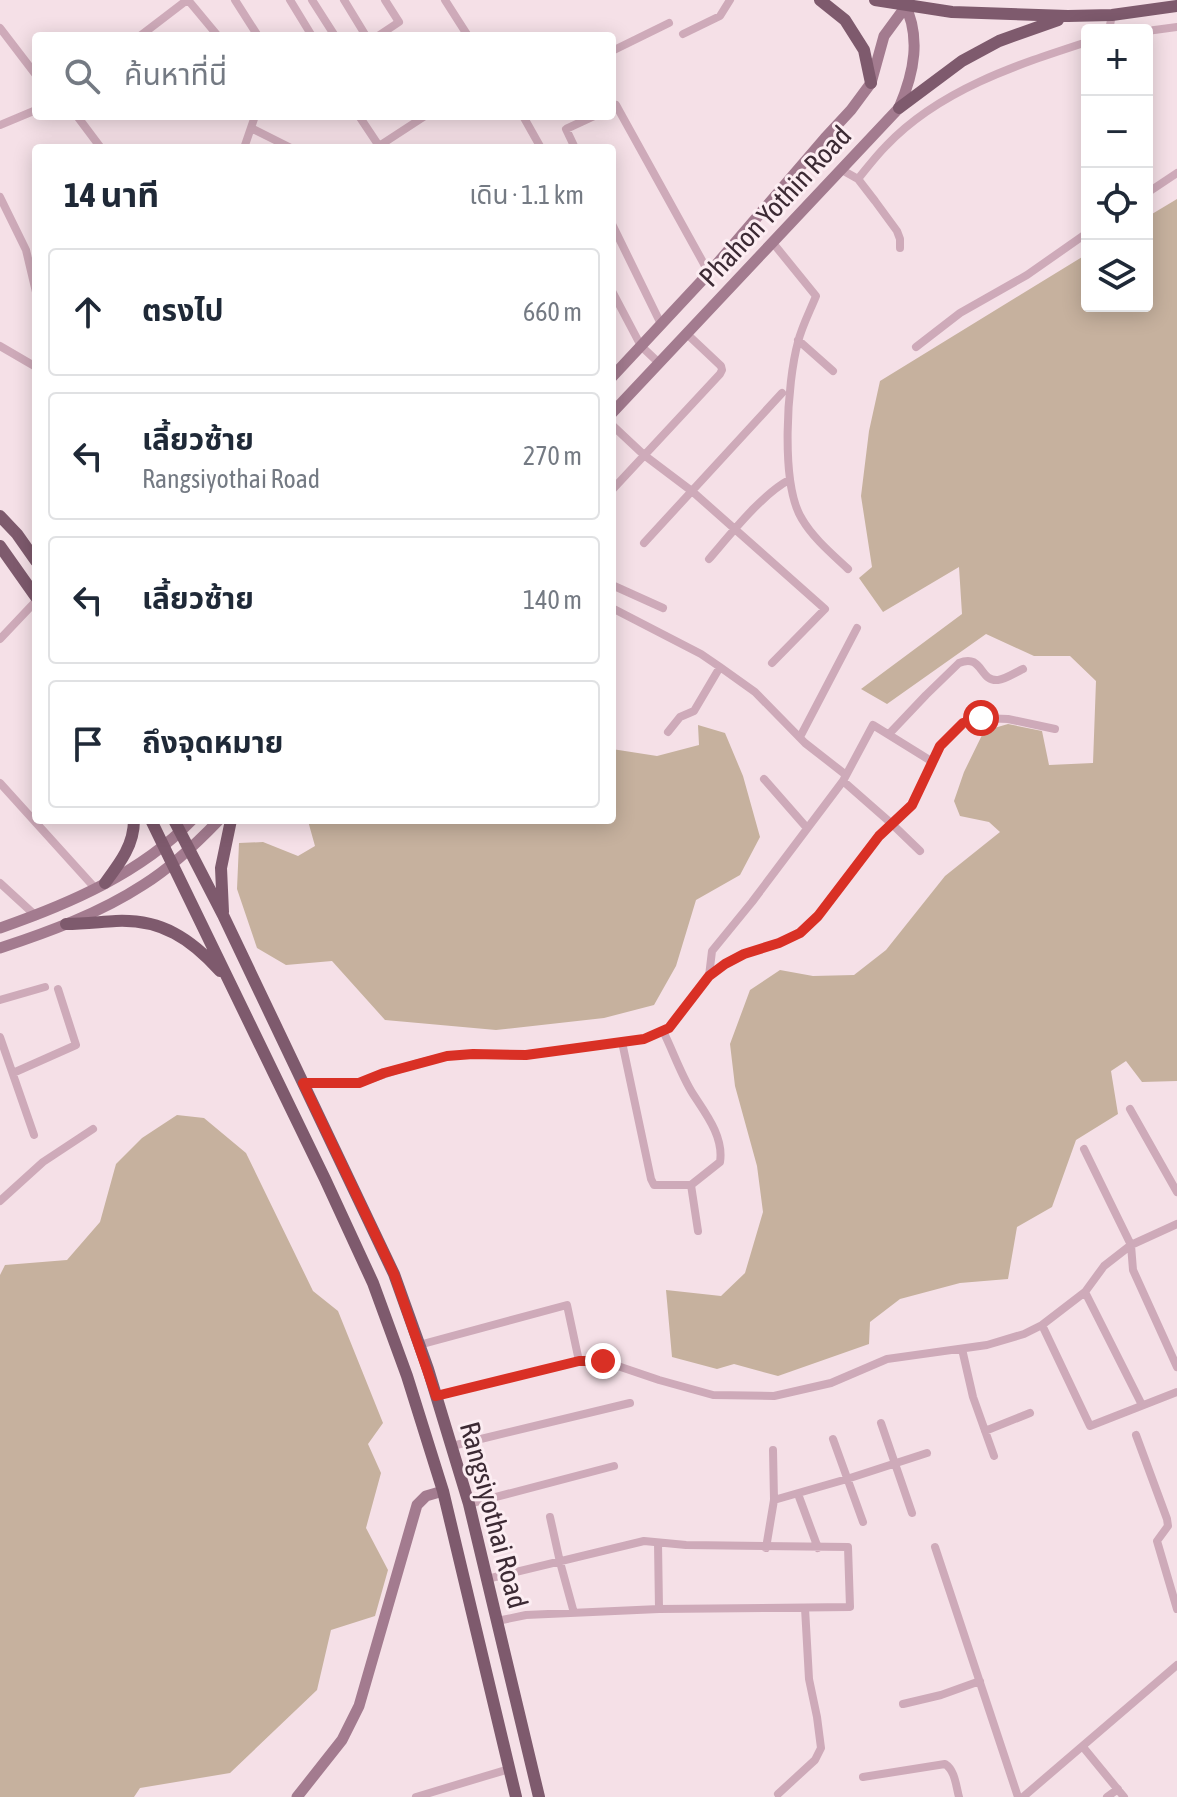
<!DOCTYPE html>
<html lang="th">
<head>
<meta charset="utf-8">
<style>
  body { margin:0; font-family:"Asap Condensed","Noto Sans Thai",sans-serif; background:#f6f6f7; color:#1f2937 }
  .controls { position:absolute; right:24px; top:24px; display:grid; overflow:hidden; border-radius:8px; box-shadow:0 4px 20px #0003 }
  .controls button { width:72px; height:72px; display:grid; place-items:center; padding:0; border:0; border-bottom:2px solid #e0e1e3; background:#fff; color:#1f2937; font:40px sans-serif }
  .stop { position:absolute; width:24px; height:24px; margin:-18px; border:6px solid #d93025; border-radius:50%; background:#fff }
  .stop.end { background:#d93025; border-color:#fff; box-shadow:0 2px 8px #0008 }
  .list { margin:0; padding:0; list-style:none }
  h2 { display:flex; justify-content:space-between; align-items:center; height:104px; margin:0; padding:0 32px; font-size:34px }
  h2 small { font-size:26px; font-weight:400; color:#747a83 }
  .list li { display:grid; grid-template-columns:52px 1fr auto; gap:24px; align-items:center; box-sizing:border-box; height:128px; margin:0 16px 16px; padding:0 16px; border:2px solid #e0e1e3; border-radius:8px }
  .list b { display:block; font-size:30px; white-space:nowrap }
  .list p { margin:0; font-size:26px; white-space:nowrap; color:#747a83 }
  .list em { font-size:26px; font-style:normal; color:#747a83 }
  .icon { flex:none; width:44px; height:44px; fill:none; stroke:currentColor; stroke-width:2; stroke-linecap:round; stroke-linejoin:round }
  .map { position:relative; flex:none; width:1177px; height:1797px; overflow:hidden }
  .search { position:absolute; background:#fff; box-shadow:0 4px 20px #0003; left:32px; top:32px; width:584px; height:88px; display:flex; align-items:center; gap:20px; box-sizing:border-box; padding:0 28px; border-radius:8px; color:#747a83; font-size:30px }
  .panel { position:absolute; background:#fff; box-shadow:0 4px 20px #0003; left:32px; top:144px; width:584px; height:680px; border-radius:8px }
  .map>svg:first-child { display:block }
  .green { fill:#c6b19e }
  .lines { fill:none; stroke-linecap:round; stroke-linejoin:round }
  .street { stroke:#ceaab9; stroke-width:8 }
  .secondary { stroke:#a37b8f; stroke-width:11 }
  .primary { stroke:#7e5a6d; stroke-width:12 }
  .route { stroke:#d93025; stroke-width:10 }
  .labels { text-anchor:middle; dominant-baseline:central; stroke-width:6; stroke-linejoin:round; paint-order:stroke }
  .street-label { font-size:28px; fill:#3c2a34; stroke:#fcedf2 }
</style>
</head>
<body>
<div class="map">
<svg width="1177" height="1797" viewBox="0 0 1177 1797">
  <rect width="100%" height="100%" fill="#f5e0e7"/>
  <path class="green" d="M1177 199V1081L1142 1082 1126 1061 1111 1071 1118 1114 1076 1140 1052 1207 1017 1227 1008 1279 960 1283 900 1299 870 1322 869 1344 778 1376 734 1364 717 1369 672 1357 666 1290 721 1296 745 1273 763 1212 757 1166 735 1086 730 1044 750 990 780 970 813 976 854 975 886 950 945 876 1000 832 989 822 960 816 954 801 964 772 984 731 1008 724 1042 731 1049 765 1093 763 1096 681 1070 656H1034L986 634 887 704 861 689 962 614 959 567 883 612 859 578 872 567 861 496 869 431 880 381 1087 254V306H1147V217Z
    M698 725 725 733 743 776 760 837 740 875 696 900 676 966 654 1005 604 1018 496 1030 385 1020 332 961 286 965 257 948 237 889 239 843 263 842 298 856 315 846 308 821 312 820H612V749L657 756 699 745Z
    M177 1115 204 1118 246 1153 313 1291 338 1311 383 1423 368 1444 381 1473 366 1528 388 1570 375 1616 331 1630 317 1690 230 1773 140 1788 134 1797H0V1275L5 1265 67 1260 100 1222 116 1164 142 1138Z"/>
  <g class="lines">
    <path class="street" d="M188 0 218 36
      M235 0 258 36
      M290 0 312 36
      M312 0 335 36
      M344 0 366 36
      M445 0 468 36
      M0 28 36 75
      M1109 30 1112 15
      M1147 31 1177 27
      M683 34 720 16 730 0
      M140 36 187 0
      M378 36 399 22 385 0
      M612 51 669 23
      M612 107 616 105 709 273
      M77 116 101 148
      M359 116 379 146 425 116
      M523 116 541 148
      M0 125 36 110
      M251 128 291 148
      M244 148 255 116
      M575 148 566 129 594 116
      M842 170 858 179 875 201 897 231 900 239V248
      M858 179C867 168 876 156 886 146 939 90 1016 65 1087 42
      M1147 193 1177 173
      M0 197 26 250 36 292
      M612 224 661 324
      M773 243 816 296C810 311 802 326 798 342 787 382 780 484 802 519 813 538 832 554 848 569
      M612 291 641 346 659 363
      M798 340 833 371
      M0 346 36 367
      M916 347 960 313 1027 275 1087 233
      M612 425 644 455 693 492 825 609 772 663
      M612 490 720 374 722 370 721 366 687 334
      M644 543 782 393
      M709 559C729 536 762 494 789 480
      M612 585 663 608
      M612 608 701 654 720 667 755 692 805 743 846 775
      M0 639 36 601
      M668 732 680 717 694 711 720 667
      M889 734 926 695 959 663C983 653 979 682 998 680 1006 679 1016 672 1023 669
      M800 737 857 628
      M764 779 807 828
      M843 781 892 824 920 851
      M0 783 95 888
      M0 883 36 916
      M709 976 712 951 752 902 843 781 873 725 931 761
      M0 1000 45 987
      M0 1037 34 1135
      M622 1042 651 1179 654 1185H691L720 1162C724 1137 706 1114 693 1094 681 1075 673 1051 663 1031
      M13 1073 76 1045 58 989
      M303 1083H359L415 1064 447 1056 473 1054 526 1055 644 1039 669 1028 709 976 725 964 744 954 779 943 800 933 818 916 879 836 912 805 940 746 963 723 981 718 1008 719 1055 729
      M1130 1109 1177 1192
      M1084 1149 1131 1245 1133 1270 1177 1367
      M691 1185 698 1231
      M0 1201 43 1162 93 1129
      M1085 1292 1142 1405
      M1042 1325 1090 1426 1177 1392
      M419 1345 567 1305 579 1361
      M962 1349 973 1397 994 1456
      M436 1396 579 1361H603L659 1380 713 1395 774 1396 831 1383 887 1359 987 1345 1024 1334 1042 1325 1085 1292 1104 1266 1131 1245 1177 1224
      M881 1423 912 1513
      M985 1431 1030 1413
      M1136 1435 1167 1519 1168 1526 1157 1541 1177 1609
      M833 1439 863 1522
      M452 1446 630 1403
      M798 1494 818 1548
      M774 1500 847 1479 927 1453
      M469 1504 614 1466
      M550 1517 560 1562 574 1613
      M658 1543 659 1609
      M935 1547 1018 1797
      M766 1548 774 1500 773 1450
      M487 1579 644 1541 686 1545 848 1547 850 1607 659 1609 526 1615 497 1621
      M903 1704 941 1695 980 1681
      M1083 1747 1124 1797
      M863 1777 945 1764C955 1770 956 1786 959 1797
      M778 1794 815 1760 821 1748 817 1717 809 1679 805 1608
      M416 1797 509 1769
      M1023 1797 1177 1665
      M1107 1797 1118 1789"/>
    <path class="secondary" d="M612 377 709 273 825 138 851 110 871 83 884 36 909 2
      M612 413 899 108C914 73 922 36 903 1
      M0 928C69 904 141 873 192 820
      M0 948C49 932 100 913 143 885 172 867 196 844 219 820
      M297 1797 342 1740 359 1706 417 1505 426 1496 443 1491"/>
    <path class="primary" d="M820 0 845 20 864 50 871 83
      M875 0 952 12 1068 16 1112 15 1177 6
      M899 108 962 61 999 41 1058 20
      M0 516 17 534 36 561
      M0 546 36 597
      M151 820 325 1179 373 1283 407 1376 443 1491 516 1797
      M174 820 223 915 394 1274 428 1369 469 1504 539 1797
      M105 883C120 863 134 845 134 820
      M223 912 221 868 231 820
      M66 924C83 924 99 922 116 921 162 919 191 939 220 971"/>
  </g>
  <g class="lines">
    <path class="route" d="M603 1361H579L436 1396 394 1274 303 1083H359L384 1073 447 1056 473 1054 526 1055 644 1039 669 1028 709 976 725 964 744 954 779 943 800 933 818 916 879 836 912 805 940 746 963 723 981 718"/>
  </g>
  <g class="labels">
    <g class="street-label">
      <text transform="translate(775 206) rotate(-47)">Phahon Yothin Road</text>
      <text transform="translate(494 1515) rotate(75)">Rangsiyothai Road</text>
    </g>
  </g>
</svg>
<div class="controls">
<button>+</button>
<button>−</button>
<button><svg class="icon" aria-label="locate" viewBox="0 0 24 24"><circle cx="12" cy="12" r="6"/><path d="M12 2v4M12 18v4M2 12h4M18 12h4"/></svg></button>
<button><svg class="icon" aria-label="layers" viewBox="0 0 24 24"><path d="M12 4l9 5-9 5-9-5zM3 14l9 5 9-5"/></svg></button>
</div>
<div class="stop" style="left:981px;top:718px"></div>
<div class="stop end" style="left:603px;top:1361px"></div>
<div class="search"><svg class="icon" aria-label="search" viewBox="0 0 24 24"><circle cx="10" cy="10" r="6"/><path d="M15 15l6 6"/></svg>ค้นหาที่นี่</div>
<section class="panel">
<h2>14 นาที<small>เดิน · 1.1 km</small></h2>
<ul class="list">
<li><svg class="icon" aria-label="ahead" viewBox="0 0 24 24"><path d="M12 20V5M6 11l6-6 6 6"/></svg><div><b>ตรงไป</b></div><em>660 m</em></li>
<li><svg class="icon" aria-label="left" viewBox="0 0 24 24"><path d="M17 20v-9H6M10 6l-5 5 5 5"/></svg><div><b>เลี้ยวซ้าย</b><p>Rangsiyothai Road</p></div><em>270 m</em></li>
<li><svg class="icon" aria-label="left" viewBox="0 0 24 24"><path d="M17 20v-9H6M10 6l-5 5 5 5"/></svg><div><b>เลี้ยวซ้าย</b></div><em>140 m</em></li>
<li><svg class="icon" aria-label="arrive" viewBox="0 0 24 24"><path d="M6 21V4h12l-3 4 3 4H6"/></svg><div><b>ถึงจุดหมาย</b></div></li>
</ul>
</section>
</div>
</body>
</html>
